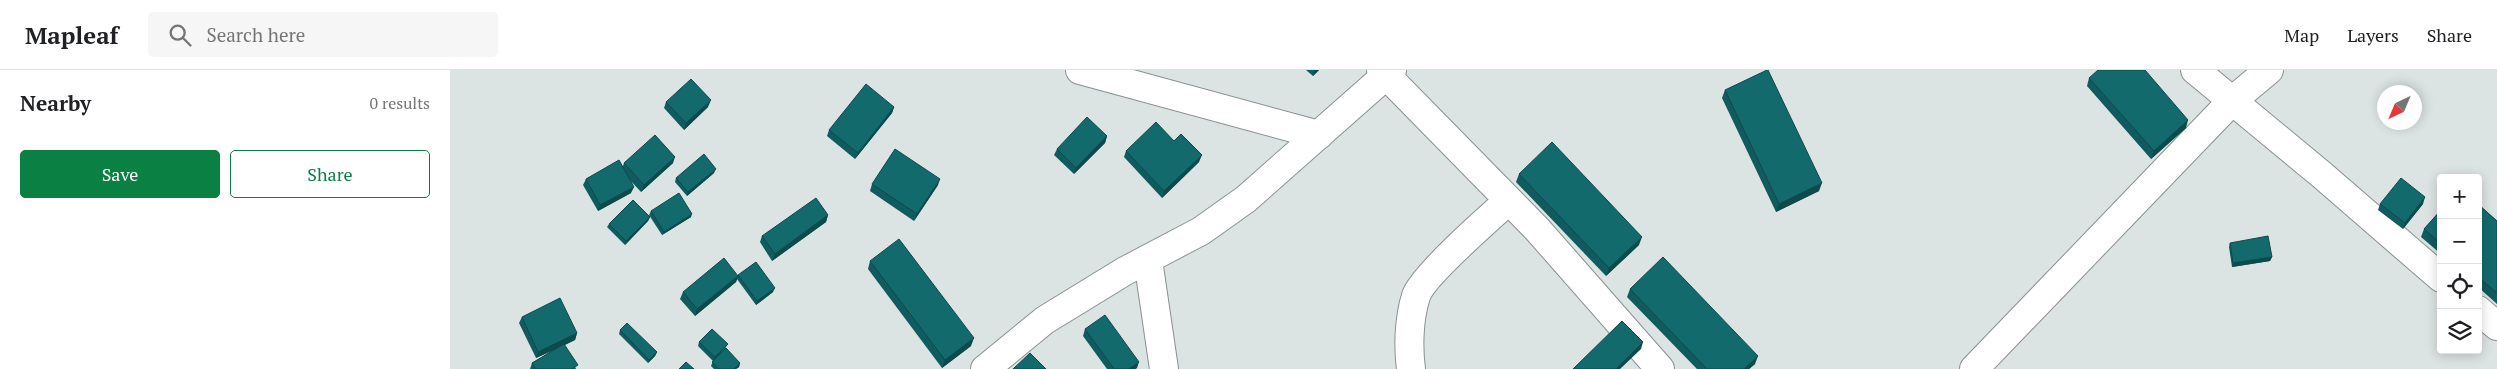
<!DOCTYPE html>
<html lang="en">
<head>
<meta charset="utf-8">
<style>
  body { margin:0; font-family:"PT Serif",serif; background:#f6f6f6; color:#202124 }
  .controls { position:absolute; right:15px; bottom:15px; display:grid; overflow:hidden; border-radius:5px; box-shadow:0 2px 12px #0003 }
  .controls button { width:45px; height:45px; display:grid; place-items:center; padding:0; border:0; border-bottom:1px solid #e0e0e0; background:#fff; color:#202124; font:25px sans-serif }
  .compass { position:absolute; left:1927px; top:15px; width:45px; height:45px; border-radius:50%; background:#fff; box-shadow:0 2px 12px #0003; rotate:224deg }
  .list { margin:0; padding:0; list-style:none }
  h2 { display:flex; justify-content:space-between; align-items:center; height:65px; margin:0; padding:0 20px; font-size:21px }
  h2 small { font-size:16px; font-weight:400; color:#757577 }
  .actions { display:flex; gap:10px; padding:15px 20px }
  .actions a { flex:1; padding:11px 0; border:1px solid #0b8043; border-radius:5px; text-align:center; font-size:18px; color:#0b8043 }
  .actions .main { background:#0b8043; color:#fff }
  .icon { flex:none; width:28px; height:28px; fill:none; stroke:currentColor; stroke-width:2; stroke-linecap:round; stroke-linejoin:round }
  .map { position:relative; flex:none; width:2047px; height:299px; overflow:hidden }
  header { display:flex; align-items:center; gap:30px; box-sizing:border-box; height:70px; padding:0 25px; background:#fff; border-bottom:1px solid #e0e0e0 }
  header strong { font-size:24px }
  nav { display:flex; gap:28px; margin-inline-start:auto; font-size:18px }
  .search { width:350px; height:45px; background:#f6f6f6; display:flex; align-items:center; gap:12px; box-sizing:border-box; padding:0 18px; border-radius:5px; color:#757577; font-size:19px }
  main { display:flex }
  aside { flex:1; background:#fff }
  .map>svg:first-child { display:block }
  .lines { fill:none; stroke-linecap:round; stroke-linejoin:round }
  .street-casing { stroke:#8a9091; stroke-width:30 }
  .secondary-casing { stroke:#8a9091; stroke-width:30 }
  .street { stroke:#fff; stroke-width:28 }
  .secondary { stroke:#fff; stroke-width:28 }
  .wall { fill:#0f5b5e }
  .shaded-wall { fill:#0d4a4c }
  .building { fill:#126a6d; stroke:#0d4a4c }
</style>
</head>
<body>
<header>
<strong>Mapleaf</strong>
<div class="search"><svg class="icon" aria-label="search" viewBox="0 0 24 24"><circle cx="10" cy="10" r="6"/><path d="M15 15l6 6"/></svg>Search here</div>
<nav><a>Map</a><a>Layers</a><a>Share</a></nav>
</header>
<main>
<aside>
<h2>Nearby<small>0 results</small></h2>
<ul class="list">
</ul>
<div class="actions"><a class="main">Save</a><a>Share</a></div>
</aside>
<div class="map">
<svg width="2047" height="299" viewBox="0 0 2047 299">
  <rect width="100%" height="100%" fill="#dce3e3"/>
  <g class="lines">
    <defs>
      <path id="street" d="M630 0 869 65
        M931 0 1087 159 1210 299
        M1745 0 1872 105 1991 208
        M698 190 714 299
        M2028 240 2047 256
        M535 299 595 250 675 201 751 161 796 129 942 0
        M961 299C958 276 959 248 966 226 972 207 1039 148 1057 132"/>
      <path id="secondary" d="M1524 299 1782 31 1819 0"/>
    </defs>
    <use href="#street" class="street-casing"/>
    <use href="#secondary" class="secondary-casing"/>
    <use href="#street" class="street"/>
    <use href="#secondary" class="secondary"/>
  </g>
  <path class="wall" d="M856 0H869L863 6Z
    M1639 8 1736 58 1701 89 1637 16Z
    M1275 20 1369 121 1326 142 1272 28Z
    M216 32 258 37 234 60 214 38Z
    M444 37 442 43 405 89 377 66 379 60Z
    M657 66 655 73 624 104 604 85 607 79Z
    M724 71 749 92 712 128 674 87 676 81Z
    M174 93H223L191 122 179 109 181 123 148 141 133 115 136 109 173 96Z
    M264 103 237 126 225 112 226 108Z
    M1069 104 1189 175 1156 206 1066 112Z
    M422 114 488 115 464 151 420 121Z
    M1930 134H1973L1953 159 1928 140Z
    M2028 134 2047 151V234L2028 217Z
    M1991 140V184L1971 167 1974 159Z
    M201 141 241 147 212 165 199 145Z
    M378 145 376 152 322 191 310 172 312 166Z
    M200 147 198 151 175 175 157 157 159 154Z
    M1780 173 1822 187 1820 191 1782 197 1779 177Z
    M420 191 521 276 492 298 418 199Z
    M288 205 323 222 306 235 287 209Z
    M288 206 286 212 245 246 230 229 233 222Z
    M1180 219 1305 294 1299 299H1247L1177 227Z
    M72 247 127 263 125 270 115 275 126 299H80L82 293 104 280 86 288 69 253Z
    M635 259 687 298 685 299H657L633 266Z
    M170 260 207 282 205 286 198 293 169 264Z
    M249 272 276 277 269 284 290 293 289 297 286 299H264L261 296 263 291 248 276Z"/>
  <path class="shaded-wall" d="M865 0H869L863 6Z
    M261 30 258 37 234 60 236 53Z
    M444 37 442 43 405 89 408 83Z
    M1738 50 1736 58 1701 89 1704 81Z
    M657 66 655 73 624 104 626 98Z
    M752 85 749 92 712 128 714 121Z
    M225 87 223 93 191 122 194 115Z
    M266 99 264 103 237 126 238 122Z
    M490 109 488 115 464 151 467 144Z
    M1372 113 1369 121 1326 142 1329 134Z
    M184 117 181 123 148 141 150 135Z
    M1975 127 1973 134 1953 159 1955 153Z
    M242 144 241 147 212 165 214 162Z
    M378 145 376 152 322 191 325 184Z
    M200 147 198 151 175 175 176 171Z
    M1192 167 1189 175 1156 206 1159 198Z
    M1822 187 1820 191 1782 197 1783 193Z
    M288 206 286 212 245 246 247 239Z
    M325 218 323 222 306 235 307 231Z
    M127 263 125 270 86 288 88 282Z
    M524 268 521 276 492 298 495 290Z
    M1193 272 1191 279 1170 299H1166Z
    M278 274 276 277 263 291 265 287Z
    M207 282 205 286 198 293 199 290Z
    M1308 286 1305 294 1299 299H1294Z
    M689 292 687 298 685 299H679Z
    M290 293 289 297 286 299H284Z"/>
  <path class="building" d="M1317 0H1318L1372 113 1329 134 1275 20Z
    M1648 0H1695L1738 50 1704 81 1639 8Z
    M241 9 261 30 236 53 216 32Z
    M416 14 444 37 408 83 379 60Z
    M637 47 657 66 626 98 607 79Z
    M706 52 724 71 731 64 752 85 714 121 676 81Z
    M205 65 225 87 194 115 174 93Z
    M1102 72 1192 167 1159 198 1069 104Z
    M445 79 490 109 467 144 422 114Z
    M254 84 266 99 238 122 226 108Z
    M169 90 184 117 150 135 136 109Z
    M1951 108 1975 127 1955 153 1930 134Z
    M229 123 242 144 214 162 201 141Z
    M366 128 378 145 325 184 312 166Z
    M183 130 200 147 176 171 159 154Z
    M2028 134 2047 151V223L2028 207Z
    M1991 140V174L1974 159Z
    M1818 166 1822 187 1783 193 1780 173Z
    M449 169 524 268 495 290 420 191Z
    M1213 187 1308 286 1294 299H1257L1180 219Z
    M274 188 288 206 247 239 233 222Z
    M306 192 325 218 307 231 288 205Z
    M110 228 127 263 88 282 72 247Z
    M655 245 689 292 679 299H664L635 259Z
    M1172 251 1193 272 1166 299H1123Z
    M177 253 207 282 199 290 170 260Z
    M262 259 278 274 265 287 249 272Z
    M114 274 128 295 122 299H86L82 293Z
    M276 278 290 293 284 299H269L262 292Z
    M580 283 596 299H563Z
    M236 292 244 299H229Z"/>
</svg>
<div class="controls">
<button>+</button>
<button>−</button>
<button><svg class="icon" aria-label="locate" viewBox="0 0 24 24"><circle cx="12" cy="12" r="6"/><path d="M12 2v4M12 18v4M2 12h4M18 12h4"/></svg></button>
<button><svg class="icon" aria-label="layers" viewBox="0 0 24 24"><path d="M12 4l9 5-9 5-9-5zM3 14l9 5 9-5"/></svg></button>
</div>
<svg class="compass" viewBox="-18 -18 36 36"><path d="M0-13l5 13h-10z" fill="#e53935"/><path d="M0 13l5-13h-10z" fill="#757577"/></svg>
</div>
</main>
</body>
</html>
